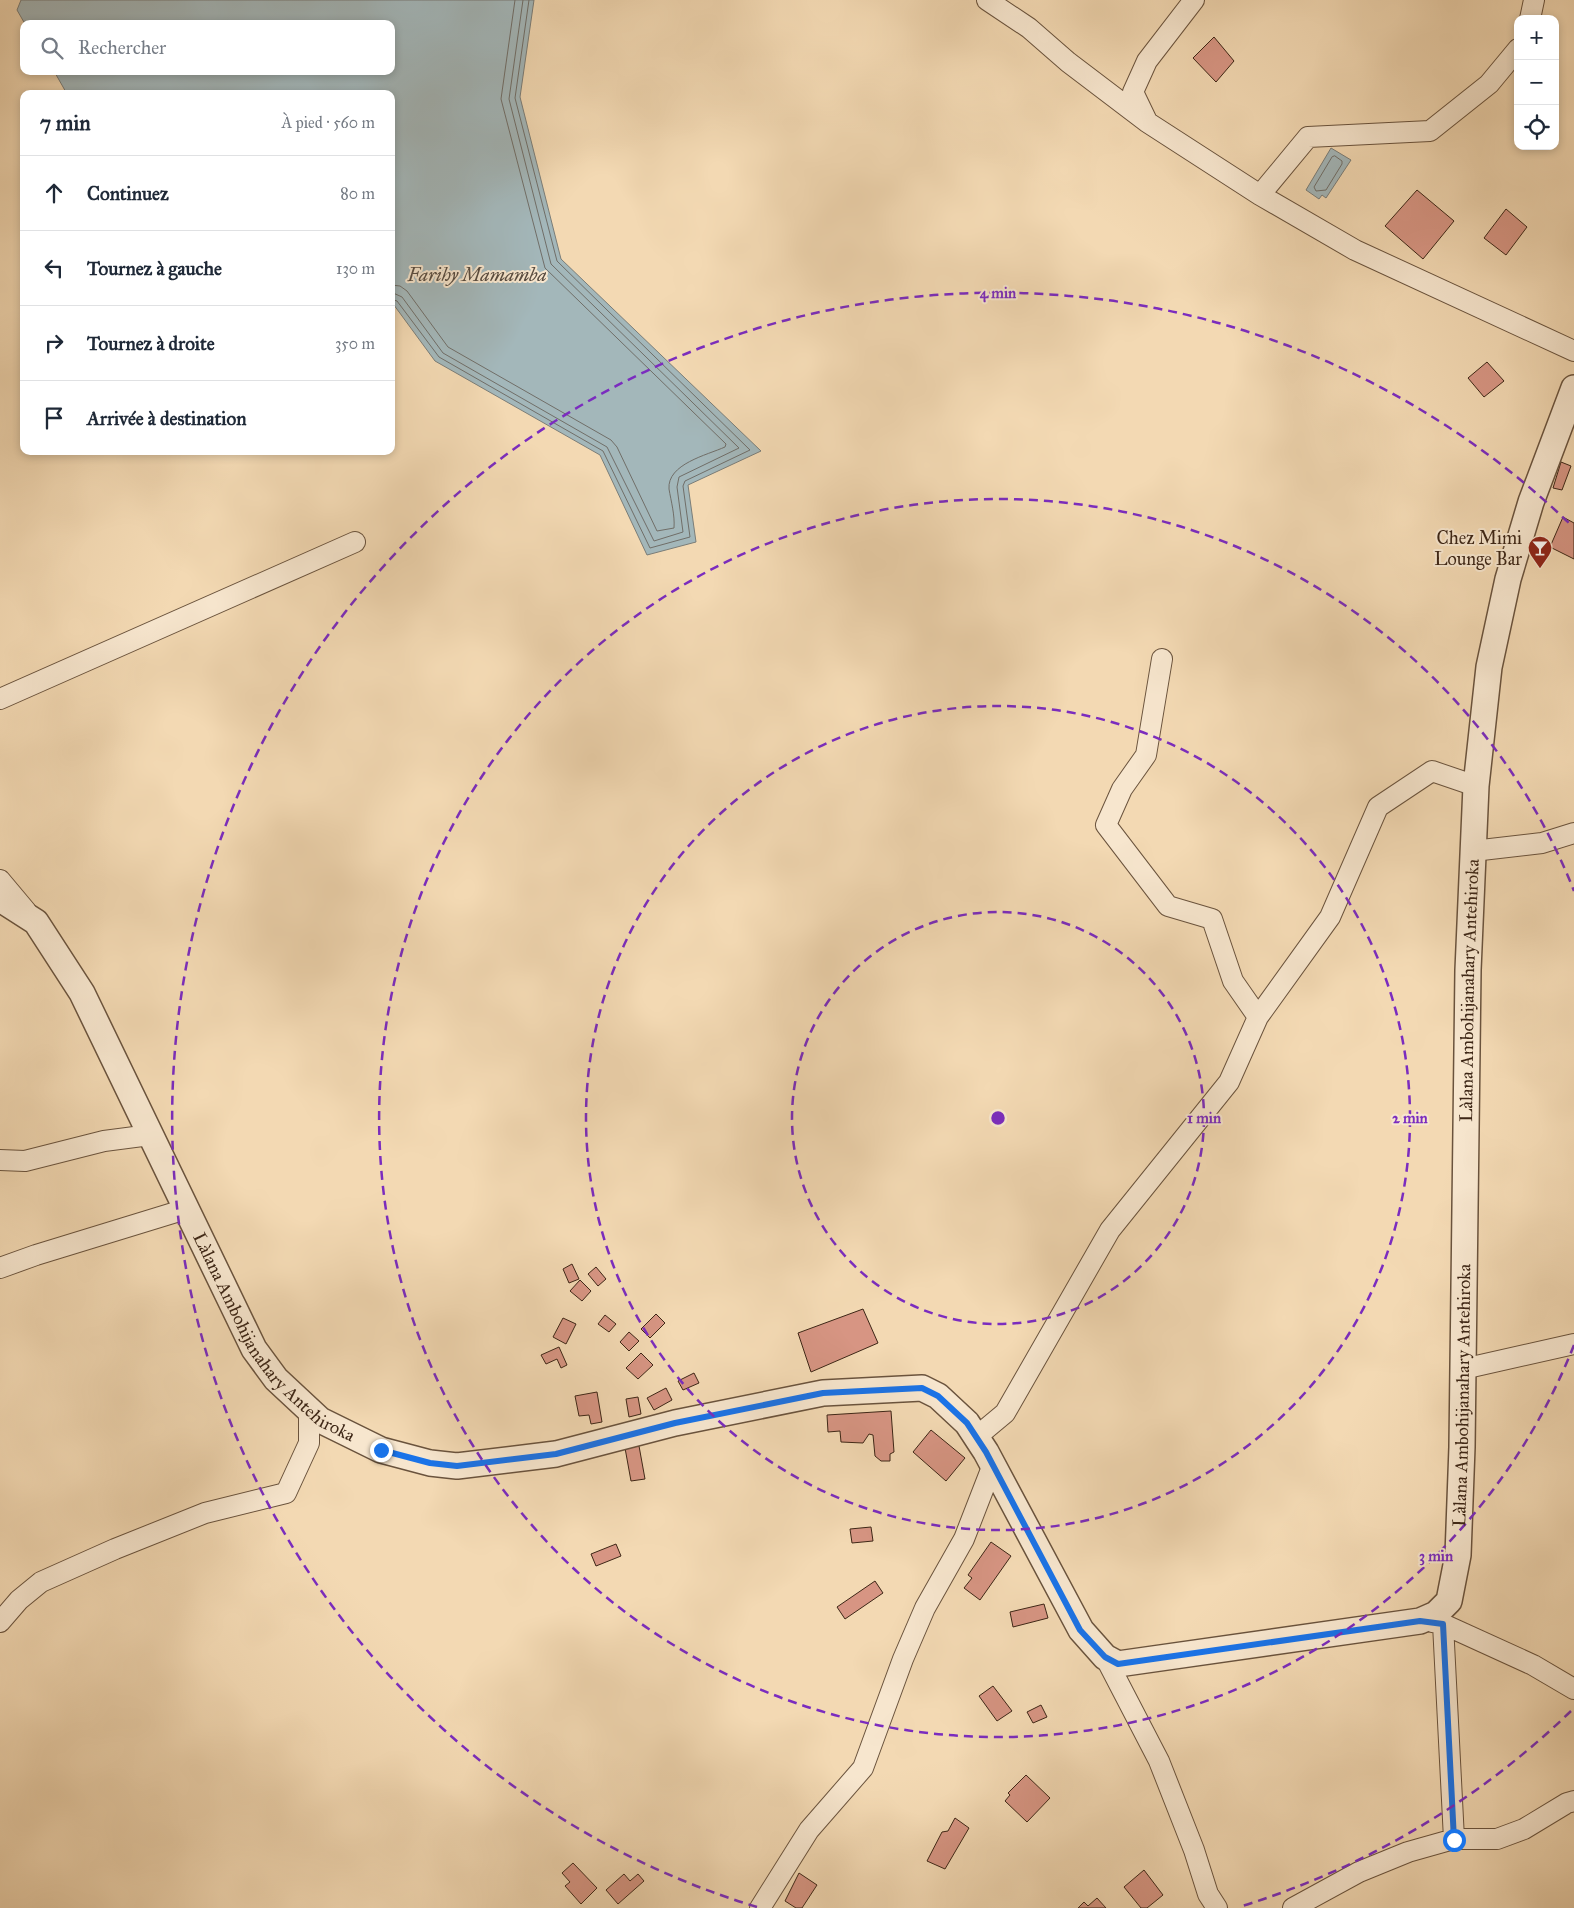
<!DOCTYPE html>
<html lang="fr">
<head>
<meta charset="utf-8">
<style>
  body { margin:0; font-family:"IM FELL Great Primer",serif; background:#f6f6f7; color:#1f2937 }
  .controls { position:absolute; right:15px; top:15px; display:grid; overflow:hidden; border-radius:10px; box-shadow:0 2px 8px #0003 }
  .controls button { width:45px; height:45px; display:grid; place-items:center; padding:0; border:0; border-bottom:1px solid #e0e1e3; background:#fff; color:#1f2937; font:25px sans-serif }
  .stop { position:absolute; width:15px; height:15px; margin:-11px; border:4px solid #1a73e8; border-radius:50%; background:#fff }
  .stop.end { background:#1a73e8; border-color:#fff; box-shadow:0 1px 5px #0008 }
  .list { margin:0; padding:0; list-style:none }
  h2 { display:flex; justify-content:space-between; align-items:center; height:65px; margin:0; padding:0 20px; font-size:21px }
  h2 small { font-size:16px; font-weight:400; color:#747a83 }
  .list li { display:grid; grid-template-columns:32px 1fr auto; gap:15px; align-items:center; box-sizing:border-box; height:75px; padding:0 20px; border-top:1px solid #e0e1e3 }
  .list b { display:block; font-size:19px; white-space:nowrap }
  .list em { font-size:16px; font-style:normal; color:#747a83 }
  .icon { flex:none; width:28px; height:28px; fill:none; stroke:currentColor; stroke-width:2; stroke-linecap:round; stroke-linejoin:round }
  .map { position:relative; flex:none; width:1574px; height:1908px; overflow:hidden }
  .search { position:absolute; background:#fff; box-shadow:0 2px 8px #0003; left:20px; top:20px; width:375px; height:55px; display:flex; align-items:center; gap:12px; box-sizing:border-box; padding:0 18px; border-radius:10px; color:#747a83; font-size:19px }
  .panel { position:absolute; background:#fff; box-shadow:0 2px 8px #0003; left:20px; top:90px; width:375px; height:365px; border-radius:10px }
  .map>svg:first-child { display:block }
  .water { fill:#a3b7ba; stroke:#7a7d78 }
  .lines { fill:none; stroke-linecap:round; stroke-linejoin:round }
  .shore { stroke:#706e68; stroke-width:1 }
  .building { fill:#d79583; stroke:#3d2616 }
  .minor-casing { stroke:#6a533d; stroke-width:22 }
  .tertiary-casing { stroke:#6a533d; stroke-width:28 }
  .minor { stroke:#f7e6ce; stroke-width:20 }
  .tertiary { stroke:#f7e6ce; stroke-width:25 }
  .route { stroke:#1a73e8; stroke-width:6 }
  .ring { fill:none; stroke:#7b2cbf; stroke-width:2.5; stroke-dasharray:9 6 }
  .labels { text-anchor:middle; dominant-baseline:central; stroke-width:4; stroke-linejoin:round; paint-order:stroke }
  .poi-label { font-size:18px; fill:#3d2616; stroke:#f7e6ce; text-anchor:end }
  .street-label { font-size:18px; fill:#3d2616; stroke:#f7e6ce }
  .water-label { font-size:19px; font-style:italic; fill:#564a3f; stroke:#f7e6ce }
  .centre { fill:#7b2cbf; stroke:#f7e6ce; stroke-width:2.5 }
  .ring-label { font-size:15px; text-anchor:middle; font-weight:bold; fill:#7b2cbf; stroke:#f7e6ce; stroke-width:4; stroke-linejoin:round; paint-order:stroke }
</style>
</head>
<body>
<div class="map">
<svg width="1574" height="1908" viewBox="0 0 1574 1908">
  <rect width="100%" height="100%" fill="#f3d9b3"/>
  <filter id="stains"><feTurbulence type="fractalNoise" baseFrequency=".004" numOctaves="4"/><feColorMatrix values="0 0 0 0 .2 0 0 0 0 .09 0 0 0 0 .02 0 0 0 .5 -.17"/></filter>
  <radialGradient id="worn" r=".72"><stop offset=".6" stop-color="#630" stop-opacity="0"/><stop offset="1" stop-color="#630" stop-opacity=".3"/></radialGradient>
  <path class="water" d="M21 0H534L520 97 561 259 761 451 688 485 696 542 647 555 600 455 435 361 391 301V94H67L54 71H391V24H25L17 10Z
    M1331 148 1351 160 1326 198 1322 195 1319 199 1306 190Z"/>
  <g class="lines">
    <path class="shore" d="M1335 156 1342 161V164L1326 190 1316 191 1314 187 1332 157Z
      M391 285 400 286 407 291 448 347 611 440 617 447 657 531 674 528C675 515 671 501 669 489 667 464 707 455 725 447L726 444 545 268 501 99 515 0
      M391 292 402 297 443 353 607 447 654 541 683 532 677 487 679 477 739 448 551 264 509 99 523 0
      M391 299 397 301 439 357 603 451 650 548 690 537 683 486 685 481 750 450 557 261 515 98 529 0"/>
  </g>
  <path class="building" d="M1214 37 1234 61 1216 82 1193 58Z
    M1417 190 1454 221 1423 259 1385 226Z
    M1506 209 1527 227 1506 255 1484 238Z
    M1487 362 1504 381 1484 397 1468 378Z
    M1561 462 1571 466 1562 490 1553 488Z
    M1563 517 1574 523V559L1550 547Z
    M572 1264 579 1279 569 1283 563 1269Z
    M596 1267 606 1279 598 1286 588 1274Z
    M580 1280 591 1291 582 1301 570 1291Z
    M863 1309 878 1343 811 1372 798 1333Z
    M656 1314 665 1323 650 1338 641 1329Z
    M605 1315 616 1324 609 1332 598 1324Z
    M563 1318 576 1324 566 1344 553 1337Z
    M629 1332 639 1341 629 1351 620 1342Z
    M559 1347 567 1365 561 1368 557 1359 546 1364 541 1355Z
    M641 1353 653 1365 638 1379 626 1368Z
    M694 1373 699 1383 683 1390 678 1381Z
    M666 1388 672 1400 654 1410 647 1398Z
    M597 1392 602 1422 591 1424 589 1415 579 1416 575 1396Z
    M638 1397 641 1414 629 1417 626 1399Z
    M891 1411 894 1452 890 1454V1461H881L875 1456 873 1435 869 1434 863 1443 841 1442 840 1431 828 1432 827 1415Z
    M931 1430 965 1458 946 1481 913 1452Z
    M639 1446 645 1479 631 1481 625 1448Z
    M871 1527 873 1541 852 1543 850 1529Z
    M991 1542 1011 1556 980 1600 964 1588 972 1578 968 1575Z
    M616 1544 621 1556 596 1566 591 1554Z
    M875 1581 883 1593 845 1619 837 1607Z
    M1044 1604 1048 1618 1013 1627 1010 1612Z
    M993 1686 1012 1711 997 1721 979 1696Z
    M1041 1705 1047 1717 1033 1723 1027 1712Z
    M1026 1775 1050 1798 1027 1822 1005 1801 1010 1795 1008 1793Z
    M955 1818 969 1828 945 1869 927 1861 942 1832 948 1831Z
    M573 1863 597 1888 581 1904 565 1886 570 1882 562 1873Z
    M1144 1870 1163 1895 1147 1908H1141L1124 1887Z
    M799 1873 817 1885 802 1908H796L785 1901Z
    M624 1874 630 1881 638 1874 644 1881 618 1904 606 1890Z
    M1097 1898 1106 1908H1078L1084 1902 1088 1906Z"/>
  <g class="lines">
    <defs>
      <path id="minor" d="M987 0 1029 28 1068 62 1147 122 1260 195 1355 250 1574 351
        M1530 19 1534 0
        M1146 119 1133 92 1147 61 1194 0
        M1260 195 1308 137 1430 131 1489 84 1518 49
        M1162 659 1146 755 1122 789 1106 825 1168 906 1212 919 1233 981 1258 1017
        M0 699 355 542
        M1473 851 1542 843 1574 833
        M0 880 26 911
        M0 1160 25 1161 104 1141 150 1135
        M0 1268 36 1255 186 1209
        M1463 1369 1574 1344
        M975 1438 1005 1413 1110 1230 1229 1082 1258 1017 1330 917 1378 807 1432 771 1476 786
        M0 1622 19 1600 41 1582 115 1549 205 1513 286 1493 309 1443V1410
        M1432 1622 1443 1624 1533 1665 1574 1689
        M1443 1624 1454 1839
        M1105 1657 1159 1761 1194 1850 1208 1894 1217 1908
        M760 1908 809 1830 863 1768 903 1659 925 1608 964 1539 992 1467
        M1293 1908 1359 1872 1408 1852 1454 1839H1497L1524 1829 1567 1803 1574 1801"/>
      <g id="tertiary">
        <path id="s1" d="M0 899 36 922 82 993 254 1349 276 1379 320 1420 381 1450 430 1463 457 1466 556 1454 675 1423 823 1393 922 1388 938 1396 967 1423 986 1452 1081 1630 1105 1657 1118 1664 1420 1621 1436 1614 1449 1601 1458 1555 1462 1447 1468 970 1476 786 1489 667 1508 579 1531 502 1574 388"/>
      </g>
    </defs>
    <use href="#minor" class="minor-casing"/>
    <use href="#tertiary" class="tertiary-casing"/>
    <use href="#minor" class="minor"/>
    <use href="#tertiary" class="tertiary"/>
  </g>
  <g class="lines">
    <path class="route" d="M381 1450 430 1463 457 1466 556 1454 675 1423 823 1393 922 1388 938 1396 967 1423 986 1452 1080 1630 1105 1657 1118 1664 1420 1621 1443 1624 1454 1840"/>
  </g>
  <g class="ring">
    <circle cx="998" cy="1118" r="206"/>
    <circle cx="998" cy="1118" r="412"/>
    <path d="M1574 1345A619 619 0 1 1 1574 891"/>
    <path d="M1571 1711A825 825 0 0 1 1239 1907M757 1907A825 825 0 1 1 1571 525"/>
  </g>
  <defs>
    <symbol id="bar-pin" viewBox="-11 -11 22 30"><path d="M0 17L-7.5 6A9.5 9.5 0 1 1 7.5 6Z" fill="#8f2418" stroke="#f7e6ce"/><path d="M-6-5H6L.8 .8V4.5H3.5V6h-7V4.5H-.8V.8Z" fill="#fff"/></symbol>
  </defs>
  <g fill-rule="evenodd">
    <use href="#bar-pin" x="1526" y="534" width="28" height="38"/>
  </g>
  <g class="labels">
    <g class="poi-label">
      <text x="1522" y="538">Chez Mimi<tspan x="1522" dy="21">Lounge Bar</tspan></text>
    </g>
    <g class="street-label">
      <text stroke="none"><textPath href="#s1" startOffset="2536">Làlana Ambohijanahary Antehiroka</textPath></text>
      <text stroke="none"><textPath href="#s1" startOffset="526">Làlana Ambohijanahary Antehiroka</textPath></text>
      <text stroke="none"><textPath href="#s1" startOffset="2131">Làlana Ambohijanahary Antehiroka</textPath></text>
    </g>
    <g class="water-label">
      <text x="477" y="274">Farihy Mamamba</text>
    </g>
  </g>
  <circle cx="998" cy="1118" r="8" class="centre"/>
  <g class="ring-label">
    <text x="998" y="298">4 min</text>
    <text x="1204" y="1123">1 min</text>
    <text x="1410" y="1123">2 min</text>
    <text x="1436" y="1561">3 min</text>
  </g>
  <rect width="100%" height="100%" filter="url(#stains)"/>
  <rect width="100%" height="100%" fill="url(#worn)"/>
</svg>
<div class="controls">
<button>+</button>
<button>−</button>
<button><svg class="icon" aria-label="locate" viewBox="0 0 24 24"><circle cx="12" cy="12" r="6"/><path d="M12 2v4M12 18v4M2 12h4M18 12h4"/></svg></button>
</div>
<div class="stop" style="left:1454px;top:1840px"></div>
<div class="stop end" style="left:381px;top:1450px"></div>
<div class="search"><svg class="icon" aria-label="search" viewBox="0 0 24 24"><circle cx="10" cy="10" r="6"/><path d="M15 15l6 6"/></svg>Rechercher</div>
<section class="panel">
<h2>7 min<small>À pied · 560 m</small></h2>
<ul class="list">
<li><svg class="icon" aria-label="ahead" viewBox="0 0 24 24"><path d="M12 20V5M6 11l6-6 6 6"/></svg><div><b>Continuez</b></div><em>80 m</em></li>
<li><svg class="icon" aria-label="left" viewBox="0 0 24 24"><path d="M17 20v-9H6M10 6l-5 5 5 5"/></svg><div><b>Tournez à gauche</b></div><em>130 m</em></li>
<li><svg class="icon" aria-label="right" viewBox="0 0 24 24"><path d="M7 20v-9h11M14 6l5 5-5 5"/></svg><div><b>Tournez à droite</b></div><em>350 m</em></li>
<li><svg class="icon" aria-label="arrive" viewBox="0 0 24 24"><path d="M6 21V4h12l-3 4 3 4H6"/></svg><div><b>Arrivée à destination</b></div></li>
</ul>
</section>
</div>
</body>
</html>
